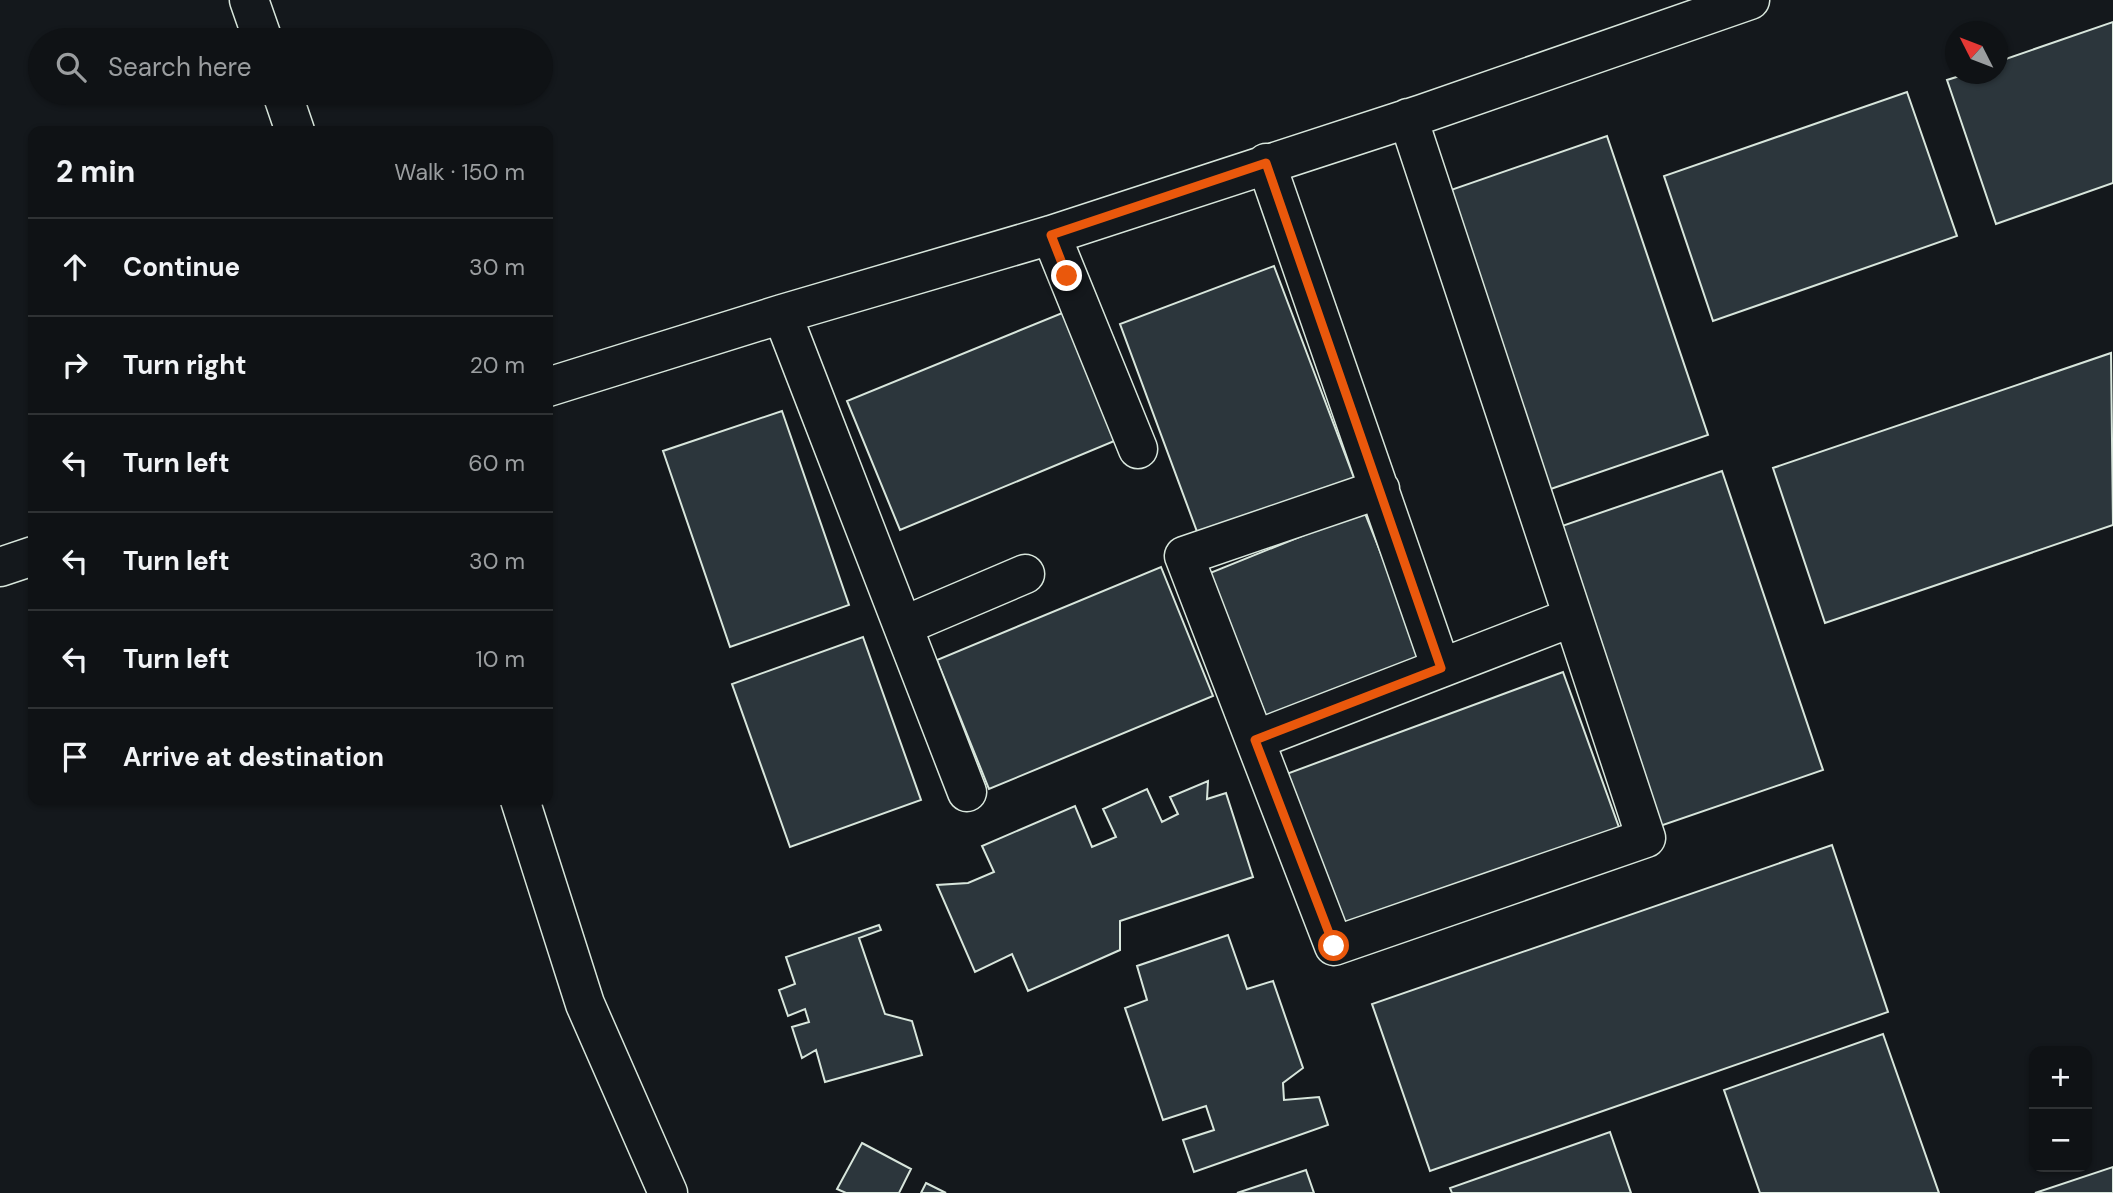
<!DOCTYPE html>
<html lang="en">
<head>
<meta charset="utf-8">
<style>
  body { margin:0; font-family:"DM Sans",sans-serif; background:#181b1e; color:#f1f3f6 }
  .controls { position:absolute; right:21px; bottom:21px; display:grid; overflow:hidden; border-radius:14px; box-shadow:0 2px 5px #0004 }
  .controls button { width:63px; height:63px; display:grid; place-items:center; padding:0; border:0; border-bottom:2px solid #2f3234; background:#0f1215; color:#f1f3f6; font:35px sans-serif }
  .compass { position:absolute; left:1945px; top:21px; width:63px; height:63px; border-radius:50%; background:#0f1215; box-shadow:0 2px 5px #0004; rotate:312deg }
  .stop { position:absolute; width:21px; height:21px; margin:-16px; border:5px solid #ea580c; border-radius:50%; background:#fff }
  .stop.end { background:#ea580c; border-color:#fff; box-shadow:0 2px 7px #0008 }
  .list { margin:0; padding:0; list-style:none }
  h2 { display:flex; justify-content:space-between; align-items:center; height:91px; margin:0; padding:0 28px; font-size:30px }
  h2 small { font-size:23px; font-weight:400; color:#9b9ea0 }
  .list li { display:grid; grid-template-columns:46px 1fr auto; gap:21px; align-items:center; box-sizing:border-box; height:98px; padding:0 28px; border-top:2px solid #2f3234 }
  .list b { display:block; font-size:26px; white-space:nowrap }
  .list em { font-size:23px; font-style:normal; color:#9b9ea0 }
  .icon { flex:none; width:38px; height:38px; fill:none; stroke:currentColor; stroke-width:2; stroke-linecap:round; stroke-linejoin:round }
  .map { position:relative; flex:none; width:2113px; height:1193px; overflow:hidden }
  .search { position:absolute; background:#0f1215; box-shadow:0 2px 5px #0004; left:28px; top:28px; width:525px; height:77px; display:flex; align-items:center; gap:18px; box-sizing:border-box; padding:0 24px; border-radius:38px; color:#9b9ea0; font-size:26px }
  .panel { position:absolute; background:#0f1215; box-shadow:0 2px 5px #0004; left:28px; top:126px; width:525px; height:679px; border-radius:14px }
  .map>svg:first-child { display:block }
  .building { fill:#2c363c; stroke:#d8e6dc; stroke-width:2 }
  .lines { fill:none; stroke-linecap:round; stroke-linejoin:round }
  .minor-casing { stroke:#d8e6dc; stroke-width:41 }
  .minor { stroke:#14181c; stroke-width:38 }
  .route { stroke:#ea580c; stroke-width:9 }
</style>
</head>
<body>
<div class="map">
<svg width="2113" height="1193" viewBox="0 0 2113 1193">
  <rect width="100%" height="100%" fill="#14181c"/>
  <path class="building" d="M2113 22V183L1996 224 1947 80 1966 74H1997V62Z
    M1907 92 1957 236 1713 321 1664 176Z
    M1607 136 1708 435 1545 491 1445 192Z
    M1274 266 1354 478 1199 537 1120 324Z
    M1072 309 1124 437 900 530 847 401Z
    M2111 353 2113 525 1825 623 1773 468Z
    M782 411 849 605 730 647 663 451Z
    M1722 471 1823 770 1660 826 1559 527Z
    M1364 511 1423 659 1268 721 1210 573Z
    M1161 567 1213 696 989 789 937 660Z
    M863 637 921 800 790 847 732 684Z
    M1563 672 1625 844 1343 947 1281 776Z
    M1208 781 1207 799 1226 793 1253 877 1120 921V950L1028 991 1012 954 975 972 937 885 968 883 994 872 982 846 1075 806 1092 847 1116 837 1103 809 1147 789 1162 822 1178 814 1170 797Z
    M1832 845 1888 1012 1430 1171 1372 1004Z
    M879 925 881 930 859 938 885 1014 912 1021 922 1055 825 1082 816 1050 802 1058 792 1027 809 1022 805 1009 788 1016 779 990 795 984 786 957Z
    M1228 935 1247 989 1273 981 1303 1068 1283 1083 1284 1100 1319 1097 1328 1125 1194 1172 1183 1140 1214 1130 1206 1106 1163 1120 1125 1008 1147 1000 1137 966Z
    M1883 1034 1939 1193H1760L1724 1090Z
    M1610 1132 1631 1193H1452L1450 1188Z
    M862 1143 911 1169 899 1193H846L837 1189Z
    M2113 1167V1193H2035Z
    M1306 1170 1314 1193H1237Z
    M926 1183 946 1193H921Z"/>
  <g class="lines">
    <defs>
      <path id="minor" d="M249 0 263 40
        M282 93 295 131
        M1266 163 1441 668
        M1051 235 1138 449
        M782 314 967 792
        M548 387 782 314 1051 235 1422 114 1750 0
        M1380 489 1184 556 1334 946 1646 838 1408 118
        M0 567 33 556
        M903 626 1025 574
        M1255 740 1573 617
        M520 800 585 1004 668 1193"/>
    </defs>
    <use href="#minor" class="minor-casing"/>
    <use href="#minor" class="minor"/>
  </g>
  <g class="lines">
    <path class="route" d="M1067 276 1051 235 1266 163 1441 668 1255 740 1334 946"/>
  </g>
</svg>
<div class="controls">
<button>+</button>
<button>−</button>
</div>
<svg class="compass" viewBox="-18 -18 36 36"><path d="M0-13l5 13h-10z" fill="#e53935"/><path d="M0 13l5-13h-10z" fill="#9b9ea0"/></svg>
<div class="stop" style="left:1334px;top:946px"></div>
<div class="stop end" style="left:1067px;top:276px"></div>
<div class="search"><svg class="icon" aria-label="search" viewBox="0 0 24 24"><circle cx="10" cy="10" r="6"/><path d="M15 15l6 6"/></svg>Search here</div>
<section class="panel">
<h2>2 min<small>Walk · 150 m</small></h2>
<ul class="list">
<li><svg class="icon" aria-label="ahead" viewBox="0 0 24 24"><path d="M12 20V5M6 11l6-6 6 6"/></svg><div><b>Continue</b></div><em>30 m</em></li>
<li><svg class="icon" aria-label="right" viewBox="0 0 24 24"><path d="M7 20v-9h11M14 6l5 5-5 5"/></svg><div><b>Turn right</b></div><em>20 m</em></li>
<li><svg class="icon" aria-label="left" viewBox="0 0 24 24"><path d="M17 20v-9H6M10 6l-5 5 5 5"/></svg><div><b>Turn left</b></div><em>60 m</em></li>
<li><svg class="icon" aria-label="left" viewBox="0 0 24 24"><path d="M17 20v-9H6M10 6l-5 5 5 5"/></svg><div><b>Turn left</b></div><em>30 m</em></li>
<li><svg class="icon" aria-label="left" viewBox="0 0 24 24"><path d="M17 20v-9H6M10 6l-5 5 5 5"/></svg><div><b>Turn left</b></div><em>10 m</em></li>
<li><svg class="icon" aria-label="arrive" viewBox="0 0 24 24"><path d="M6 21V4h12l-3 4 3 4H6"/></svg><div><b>Arrive at destination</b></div></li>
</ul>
</section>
</div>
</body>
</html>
